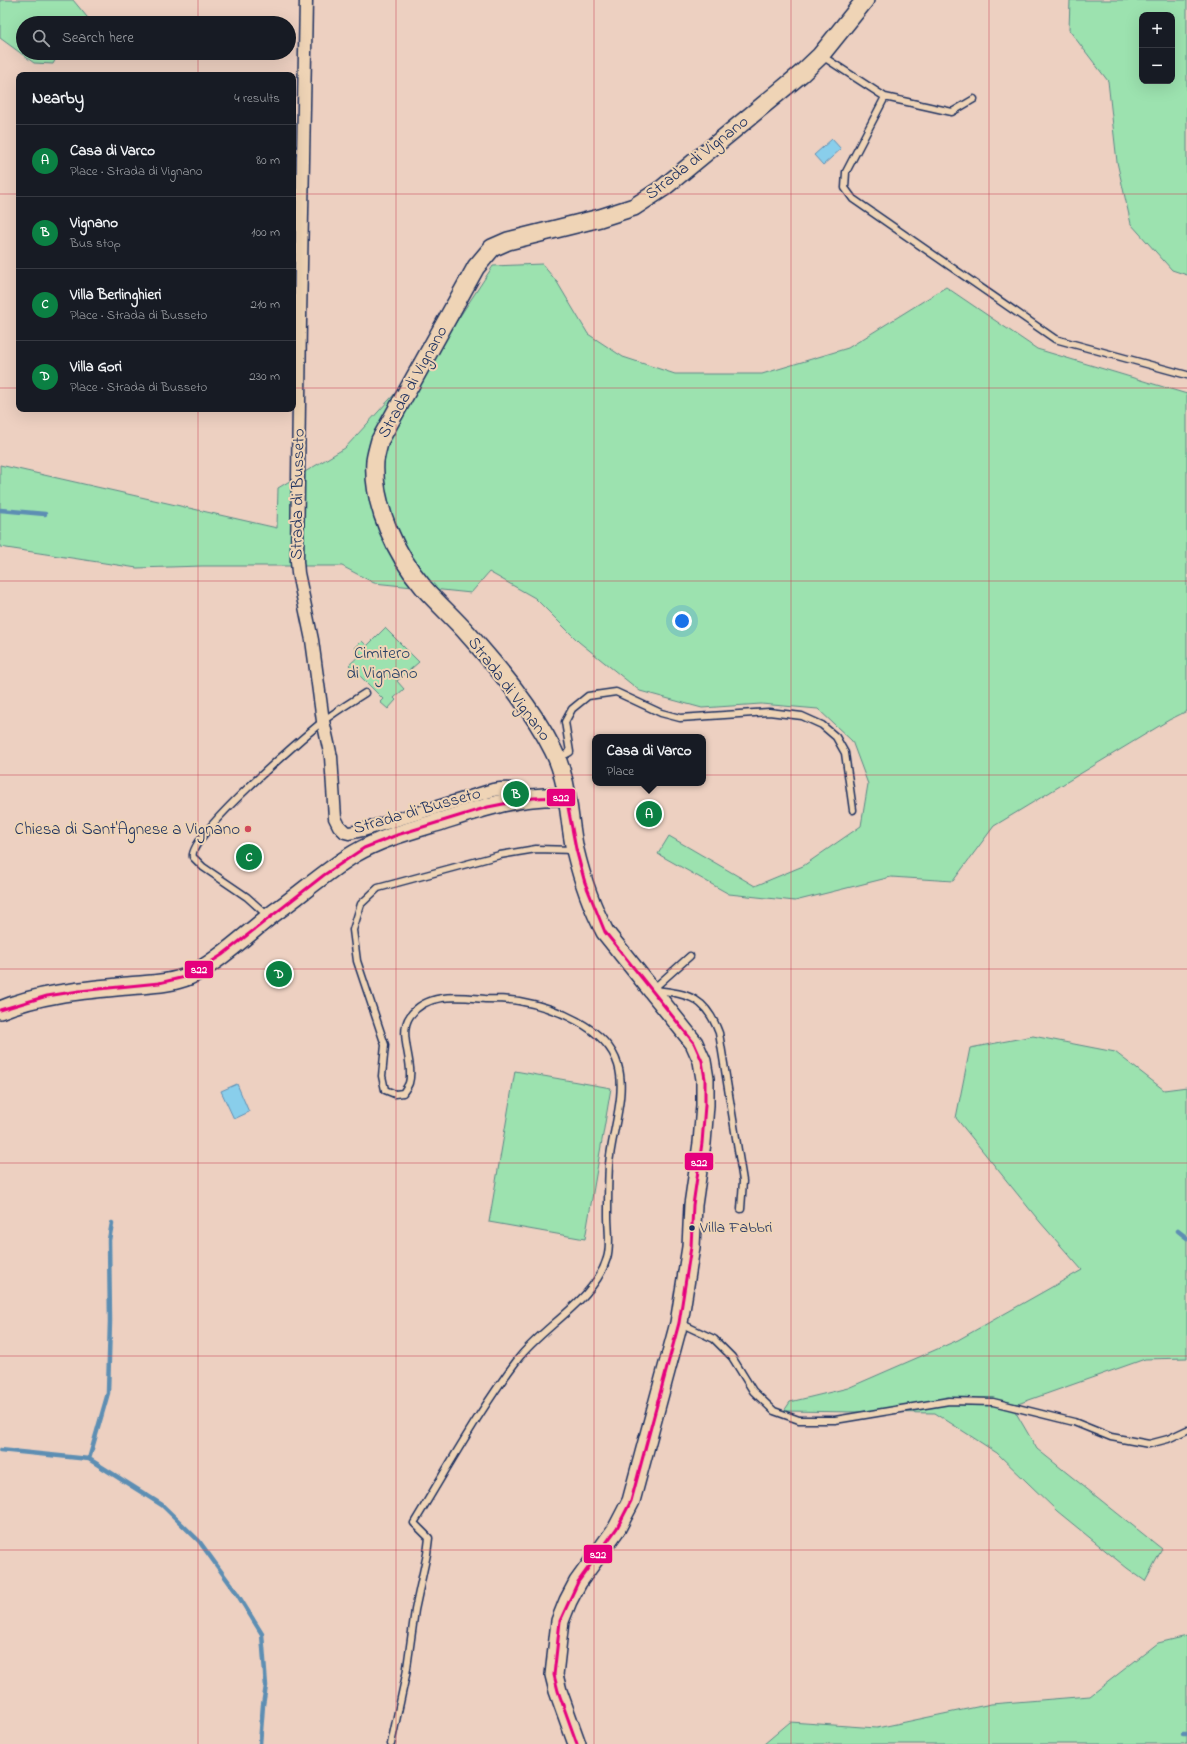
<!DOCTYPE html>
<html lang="en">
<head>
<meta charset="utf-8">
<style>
  body { margin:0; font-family:"Indie Flower",sans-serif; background:#20242c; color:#f1f3f6 }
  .controls { position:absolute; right:12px; top:12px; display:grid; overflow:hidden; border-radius:8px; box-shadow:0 4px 16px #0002 }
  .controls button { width:36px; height:36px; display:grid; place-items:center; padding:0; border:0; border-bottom:1px solid #363941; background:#171b24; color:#f1f3f6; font:20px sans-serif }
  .you { position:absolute; left:682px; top:621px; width:14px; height:14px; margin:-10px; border:3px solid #fff; border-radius:50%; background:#1a73e8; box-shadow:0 0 0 6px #1a73e833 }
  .badge { display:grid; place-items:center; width:26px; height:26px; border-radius:50%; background:#0b8043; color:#fff; font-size:13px; font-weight:700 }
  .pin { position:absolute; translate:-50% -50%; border:2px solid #fff; box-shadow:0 1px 4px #0006 }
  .popup { position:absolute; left:592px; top:734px; width:114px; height:52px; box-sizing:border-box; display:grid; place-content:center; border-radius:8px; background:#171b24; filter:drop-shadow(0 1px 3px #0005); font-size:13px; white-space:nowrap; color:#9ea1a6 }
  .popup b { font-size:15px; color:#f1f3f6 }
  .popup::after { content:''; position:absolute; left:50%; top:100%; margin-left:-8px; border:8px solid transparent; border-top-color:#171b24 }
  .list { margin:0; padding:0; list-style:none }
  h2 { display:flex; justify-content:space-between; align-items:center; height:52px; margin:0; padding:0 16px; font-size:17px }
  h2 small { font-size:13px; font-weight:400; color:#9ea1a6 }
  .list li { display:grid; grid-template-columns:26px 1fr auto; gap:12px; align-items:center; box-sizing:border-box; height:72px; padding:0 16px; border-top:1px solid #363941 }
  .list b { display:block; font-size:15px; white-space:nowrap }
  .list p { margin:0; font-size:13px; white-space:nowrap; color:#9ea1a6 }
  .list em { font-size:13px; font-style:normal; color:#9ea1a6 }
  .icon { flex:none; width:22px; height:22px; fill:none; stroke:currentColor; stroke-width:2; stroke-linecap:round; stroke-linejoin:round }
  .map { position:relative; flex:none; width:1187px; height:1744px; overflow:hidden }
  .search { position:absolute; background:#171b24; box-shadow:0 4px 16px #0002; left:16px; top:16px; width:280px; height:44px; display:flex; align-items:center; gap:10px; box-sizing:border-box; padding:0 14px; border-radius:22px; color:#9ea1a6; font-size:15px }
  .panel { position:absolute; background:#171b24; box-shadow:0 4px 16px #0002; left:16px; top:72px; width:280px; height:340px; border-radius:8px }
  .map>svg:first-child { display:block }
  .green { fill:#9ce2af; stroke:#5c8886; fill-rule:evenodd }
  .water { fill:#89ceeb; stroke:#5d8eb3 }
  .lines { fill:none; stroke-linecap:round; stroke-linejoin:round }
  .stream { stroke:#5d8eb3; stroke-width:4.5 }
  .lane-casing { stroke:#1b2f5e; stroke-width:9 }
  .street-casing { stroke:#1b2f5e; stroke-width:15 }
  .secondary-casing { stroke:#1b2f5e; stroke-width:20 }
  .lane { stroke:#efd4b6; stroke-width:6 }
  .street { stroke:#efd4b6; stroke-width:12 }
  .secondary { stroke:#efd4b6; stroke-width:17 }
  .bus-1-casing { stroke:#efd4b6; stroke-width:6 }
  .bus-1 { stroke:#e5007d; stroke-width:3 }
  .grid { fill:none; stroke:#c8485b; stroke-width:1; stroke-opacity:0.55 }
  .poi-dot { fill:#d1495b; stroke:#efd4b6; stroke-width:1.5 }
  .bus-dot { fill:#1b2f5e; stroke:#efd4b6; stroke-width:1.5 }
  .labels { text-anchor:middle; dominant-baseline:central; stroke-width:4; stroke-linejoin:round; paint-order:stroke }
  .bus-label { font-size:16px; fill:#1b2f5e; stroke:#efd4b6; text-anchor:start }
  .street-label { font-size:17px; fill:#1b2f5e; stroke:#efd4b6 }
  .park-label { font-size:17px; fill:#284166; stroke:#efd4b6 }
  .poi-label { font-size:17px; fill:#1b2f5e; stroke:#efd4b6; text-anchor:end }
  .line-badge { stroke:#efd4b6; stroke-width:1.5 }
  .badge-label { font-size:11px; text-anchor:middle; font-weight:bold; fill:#fff }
</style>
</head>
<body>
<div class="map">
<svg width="1187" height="1744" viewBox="0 0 1187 1744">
  <rect width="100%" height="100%" fill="#edd0c1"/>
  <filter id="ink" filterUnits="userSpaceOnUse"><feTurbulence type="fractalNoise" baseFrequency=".025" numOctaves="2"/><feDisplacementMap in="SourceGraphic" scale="8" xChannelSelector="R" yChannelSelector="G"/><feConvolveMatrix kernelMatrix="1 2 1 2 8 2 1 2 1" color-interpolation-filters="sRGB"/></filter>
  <g filter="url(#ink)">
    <path class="green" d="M0 0H73L92 23H23V53H59L53 64 34 63 0 38Z
      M1070 0H1187V275L1172 270 1131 224 1117 162 1108 81 1069 30ZM1142 15H1172V81H1142Z
      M542 264 557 282 588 334 623 357 675 374H762L848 348 946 287 1037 349 1187 394V711L1169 720 994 826 953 881 891 877 795 901 729 894 658 854 669 836 755 886 803 866 861 826 868 784 852 741 818 709 761 704 702 708 640 691 579 642 535 598 489 572 471 593 374 583 342 566H202L137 568 0 547V465L277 528 278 488 345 448 445 339 493 266Z
      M385 628 419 662 397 681 404 689 394 698 396 700 388 709 380 702 383 699 349 665 361 654 355 648 362 641 367 646Z
      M1033 1036 1115 1052 1164 1090 1187 1087V1358L1145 1359 1012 1406 1037 1449 1162 1549 1145 1581 1127 1568 1057 1511 997 1453 935 1413 784 1411 790 1402 848 1388 958 1340 1082 1270 1040 1222 956 1118 970 1048Z
      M515 1071 611 1088 585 1239 489 1222Z
      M1187 1636V1744H764L790 1722 877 1728 991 1704 1090 1696 1158 1643Z"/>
    <path class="water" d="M832 139 841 149 823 165 814 155Z
      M237 1084 249 1112 234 1119 221 1091Z"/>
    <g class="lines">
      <path class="stream" d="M0 510 45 514
        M1178 1231 1187 1238
        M0 1450 89 1459 162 1505 199 1541 236 1592 262 1634 266 1686 263 1705 260 1744
        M89 1459 108 1393 110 1321 109 1240 112 1223
        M1183 1735H1187"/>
      <defs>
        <path id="lane" d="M822 56 885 97 846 172 845 188 853 199 1055 339 1187 375
          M885 97 952 112 974 99
          M559 758 570 752 565 722 572 709 588 696 616 692 661 713 680 718 769 712 802 716 822 725 836 737 845 753 853 810
          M268 916 247 897 203 867 193 857C186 838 303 737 322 722 336 711 351 702 365 693
          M652 990 690 956
          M656 990C690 994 706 998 719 1033L743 1181 741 1209
          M680 1323 714 1339 732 1357 753 1391 774 1411 799 1420H835L949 1401 993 1402 1074 1422 1111 1437 1149 1444 1168 1439 1187 1430
          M391 1744 406 1675 415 1610 427 1554 429 1538 414 1523C447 1469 480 1409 518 1359 543 1326 595 1300 607 1258 611 1246 608 1229 608 1216 608 1199 608 1182 609 1165 611 1134 627 1095 618 1065 607 1027 553 1007 519 1001 508 999 496 999 485 999 460 997 427 992 410 1016 397 1034 415 1063 409 1083 408 1086 405 1090 403 1093L395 1094 385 1090 382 1076 385 1045 357 961 353 930 361 904 378 888 500 855 536 849 574 850"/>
        <path id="street" d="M306 0 300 318 297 561 298 573 312 640 323 721 331 757 335 818 339 826 345 832 349 833 363 830 493 790C506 788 518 787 528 798"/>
        <path id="secondary" d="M0 1010C41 993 85 990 128 986 148 984 170 984 189 976 217 963 249 932 274 913 301 894 326 871 354 854 381 838 412 830 442 821 486 807 519 795 566 797
          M577 1744 558 1691 554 1675 560 1621 568 1601 578 1582 617 1528 631 1501 679 1323 691 1247 693 1205 702 1143 705 1105V1079L702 1061 694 1043 605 932C591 906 582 879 575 850 568 818 569 780 553 750 532 708 499 669 468 634 454 618 438 604 424 588 396 555 372 505 375 461 376 454 378 447 380 440L476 267 492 248 508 241 600 218 634 207 663 188 801 74 820 56 865 0"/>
      </defs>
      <use href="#lane" class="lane-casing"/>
      <use href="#street" class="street-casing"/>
      <use href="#secondary" class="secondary-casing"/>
      <use href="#lane" class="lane"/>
      <use href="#street" class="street"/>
      <use href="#secondary" class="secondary"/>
      <defs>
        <path id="bus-1" d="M0 1010 47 996 79 991 159 983 189 976 222 955 324 875 364 848 397 835 488 807 533 798 566 797 576 849 585 883 605 932 694 1043 702 1061 705 1079V1105L702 1143 693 1205 691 1247 679 1323 631 1501 617 1528 578 1582 560 1621 554 1675 558 1691 577 1744"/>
      </defs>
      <use href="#bus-1" class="bus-1-casing"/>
      <use href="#bus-1" class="bus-1"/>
    </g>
  </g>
  <path class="grid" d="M198 0V23M396 0V1744M594 0V1744M791 0V1744M989 0V1744M198 53V75M0 194H19M293 194H1187M0 388H19M293 388H1187M198 409V1744M0 581H1187M0 775H1187M0 969H1187M0 1163H1187M0 1356H1187M0 1550H1187"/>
  <circle class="poi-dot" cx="248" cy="829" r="4"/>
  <circle class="bus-dot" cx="692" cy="1228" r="3.5"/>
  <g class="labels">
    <g class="bus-label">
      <text x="700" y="1228">Villa Fabbri</text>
    </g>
    <g class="street-label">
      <text transform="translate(697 158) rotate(-38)">Strada di Vignano</text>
      <text transform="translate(413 382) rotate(-61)">Strada di Vignano</text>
      <text transform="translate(298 494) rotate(-89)">Strada di Busseto</text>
      <text transform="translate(509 689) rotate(53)">Strada di Vignano</text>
      <text transform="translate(417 811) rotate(-16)">Strada di Busseto</text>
    </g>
    <g class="park-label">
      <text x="382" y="653">Cimitero<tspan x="382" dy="20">di Vignano</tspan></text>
    </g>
    <g class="poi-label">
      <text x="240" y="829">Chiesa di Sant'Agnese a Vignano</text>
    </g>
  </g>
  <g class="line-badge">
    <rect x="546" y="788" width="30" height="19" rx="4" fill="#e5007d"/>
    <rect x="184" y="960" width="30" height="19" rx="4" fill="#e5007d"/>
    <rect x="684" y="1152" width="30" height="19" rx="4" fill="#e5007d"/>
    <rect x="583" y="1544" width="30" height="20" rx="4" fill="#e5007d"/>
  </g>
  <g class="badge-label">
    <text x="561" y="801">s22</text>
    <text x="199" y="973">s22</text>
    <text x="699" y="1166">s22</text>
    <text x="598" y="1558">s22</text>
  </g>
</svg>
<div class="controls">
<button>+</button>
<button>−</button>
</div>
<div class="you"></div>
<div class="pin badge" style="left:649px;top:814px">A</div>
<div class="popup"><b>Casa di Varco</b>Place</div>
<div class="pin badge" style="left:516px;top:794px">B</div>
<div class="pin badge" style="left:249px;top:857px">C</div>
<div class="pin badge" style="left:279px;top:974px">D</div>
<div class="search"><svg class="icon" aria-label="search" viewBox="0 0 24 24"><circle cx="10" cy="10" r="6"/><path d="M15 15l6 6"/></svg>Search here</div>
<section class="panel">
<h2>Nearby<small>4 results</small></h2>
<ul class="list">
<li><span class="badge">A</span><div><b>Casa di Varco</b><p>Place · Strada di Vignano</p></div><em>80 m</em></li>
<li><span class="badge">B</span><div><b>Vignano</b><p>Bus stop</p></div><em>100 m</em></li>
<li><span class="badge">C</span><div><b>Villa Berlinghieri</b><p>Place · Strada di Busseto</p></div><em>210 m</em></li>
<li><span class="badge">D</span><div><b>Villa Gori</b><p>Place · Strada di Busseto</p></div><em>230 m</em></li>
</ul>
</section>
</div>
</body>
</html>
